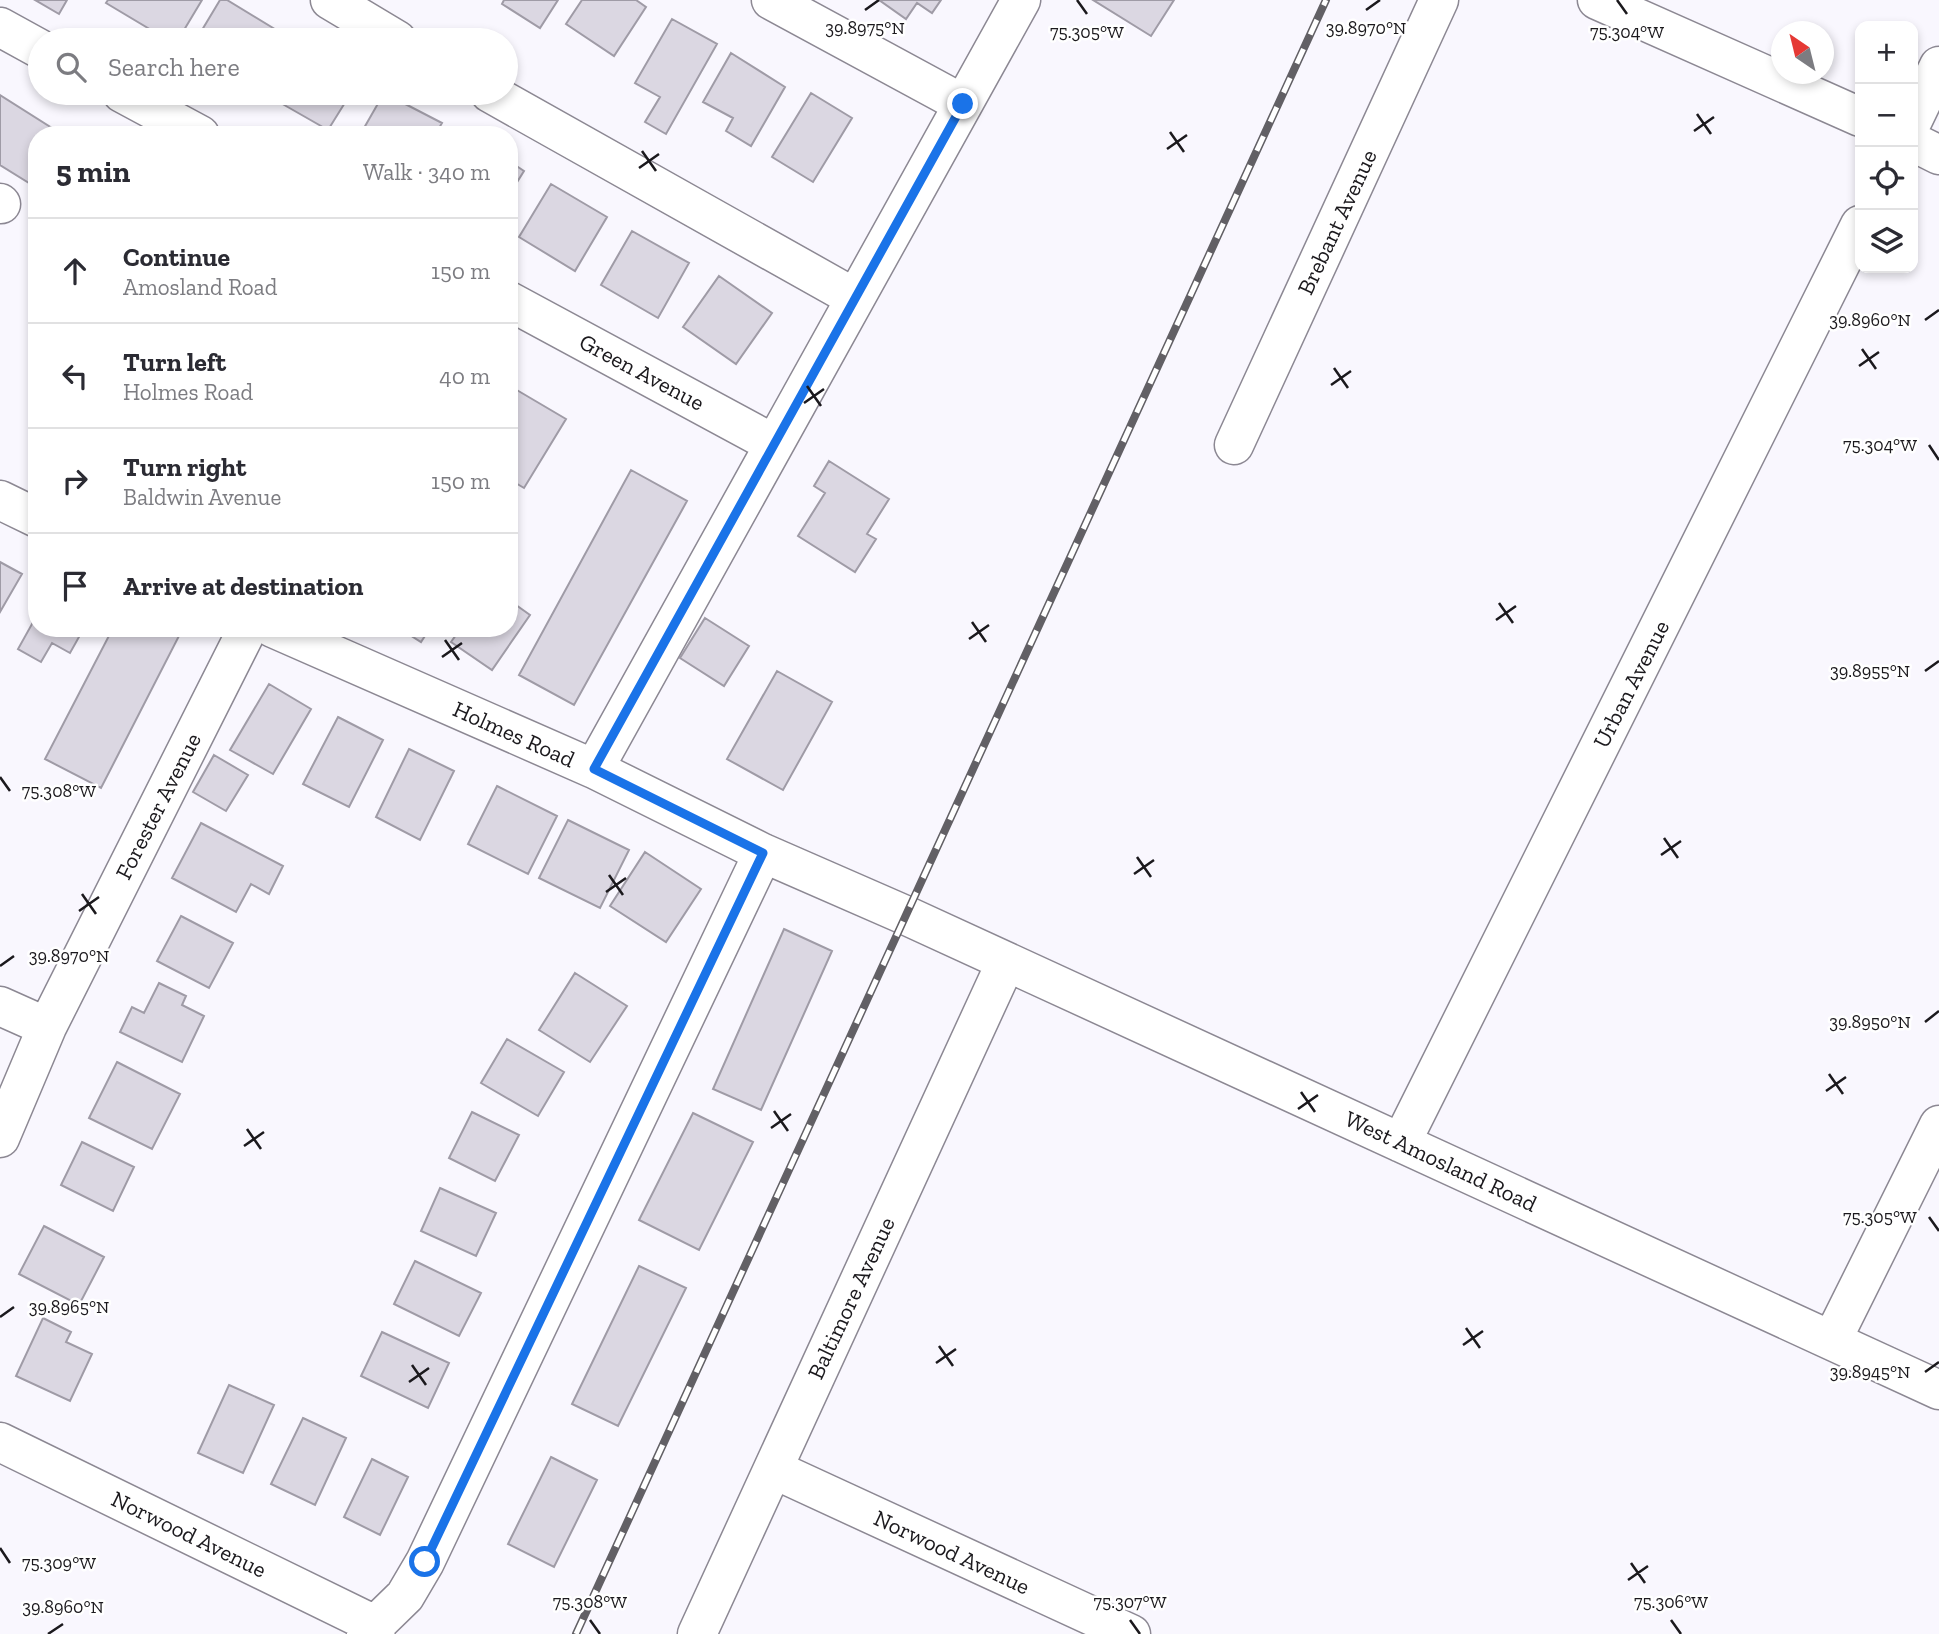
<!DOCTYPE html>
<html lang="en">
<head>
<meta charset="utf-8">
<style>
  body { margin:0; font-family:"Zilla Slab",serif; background:#f7f7f7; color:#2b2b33 }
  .controls { position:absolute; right:21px; top:21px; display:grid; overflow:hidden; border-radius:14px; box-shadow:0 4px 10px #0003 }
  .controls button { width:63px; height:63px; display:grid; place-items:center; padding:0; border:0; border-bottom:2px solid #e1e1e2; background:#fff; color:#2b2b33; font:35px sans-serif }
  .compass { position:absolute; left:1771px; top:21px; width:63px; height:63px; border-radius:50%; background:#fff; box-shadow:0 4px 10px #0003; rotate:325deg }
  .stop { position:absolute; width:21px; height:21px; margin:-16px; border:5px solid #1a73e8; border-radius:50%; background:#fff }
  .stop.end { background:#1a73e8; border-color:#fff; box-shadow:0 2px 7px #0008 }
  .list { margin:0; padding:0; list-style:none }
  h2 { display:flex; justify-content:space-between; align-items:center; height:91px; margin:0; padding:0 28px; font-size:30px }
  h2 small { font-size:23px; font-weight:400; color:#7c7c81 }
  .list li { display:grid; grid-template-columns:46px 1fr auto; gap:21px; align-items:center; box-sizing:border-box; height:105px; padding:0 28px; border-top:2px solid #e1e1e2 }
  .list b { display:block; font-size:26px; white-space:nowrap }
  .list p { margin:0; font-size:23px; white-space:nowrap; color:#7c7c81 }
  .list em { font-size:23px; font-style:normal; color:#7c7c81 }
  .icon { flex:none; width:38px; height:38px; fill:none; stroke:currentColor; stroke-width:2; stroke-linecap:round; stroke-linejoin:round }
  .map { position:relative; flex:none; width:1939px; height:1634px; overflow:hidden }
  .search { position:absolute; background:#fff; box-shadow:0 4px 10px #0003; left:28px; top:28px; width:490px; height:77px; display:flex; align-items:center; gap:18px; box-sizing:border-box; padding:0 24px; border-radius:38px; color:#7c7c81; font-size:26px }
  .panel { position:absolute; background:#fff; box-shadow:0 4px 10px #0003; left:28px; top:126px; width:490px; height:511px; border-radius:28px }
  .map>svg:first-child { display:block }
  .building { fill:#dbd7e2; stroke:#9f9ba6; stroke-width:2 }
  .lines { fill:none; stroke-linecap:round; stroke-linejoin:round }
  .minor-casing { stroke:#8c8893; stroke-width:41 }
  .minor { stroke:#fff; stroke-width:38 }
  .rail-casing { stroke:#626065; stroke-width:8 }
  .rail { stroke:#fff; stroke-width:5; stroke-dasharray:16; stroke-linecap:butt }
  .route { stroke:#1a73e8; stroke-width:9 }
  .ticks { fill:none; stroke:#1b191d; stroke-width:2.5 }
  .labels { text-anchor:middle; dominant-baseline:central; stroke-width:5; stroke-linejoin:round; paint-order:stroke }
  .street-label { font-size:23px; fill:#1b191d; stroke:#fff }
  .ticks-label { font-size:18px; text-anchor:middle; fill:#1b191d; stroke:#fff; stroke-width:5; stroke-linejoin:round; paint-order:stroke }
</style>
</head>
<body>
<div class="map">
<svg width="1939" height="1634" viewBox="0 0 1939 1634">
  <rect width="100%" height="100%" fill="#f9f7fe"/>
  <path class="building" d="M35 0H67L59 14Z
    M108 0H202L178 40H168L106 3Z
    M220 0H227L278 31 272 40H196Z
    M504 0H558L540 28 502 4Z
    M582 0H636L646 7 614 56 566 24Z
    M879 0H941L932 13 917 3 906 19Z
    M1093 0H1174L1151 36Z
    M672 19 717 44 666 134 645 122 660 97 635 83Z
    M731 53 785 87 751 146 726 131 733 118 703 102Z
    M275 93H351L328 130 272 98Z
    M384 93 442 123 435 135H360Z
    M811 93 852 118 813 182 772 157Z
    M0 95 63 135H37V188L0 165Z
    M509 161 524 171 509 195Z
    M551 184 607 217 575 271 519 237Z
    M632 231 689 263 658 318 601 285Z
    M719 276 772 313 736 364 683 327Z
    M510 386 566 419 524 488 509 479Z
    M829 461 889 499 867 534 876 539 855 572 798 536 825 493 814 486Z
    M631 470 687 501 574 705 519 675Z
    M0 562 22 574 0 612Z
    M509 600 530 615 492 670 451 642 461 628H509Z
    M37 615V628H84L70 653 52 643 41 662 18 649Z
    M705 618 749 646 724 686 680 658Z
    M113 628H173L181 632 101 788 45 759Z
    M399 628H430L421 642Z
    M777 671 832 702 783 790 727 759Z
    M269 684 311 709 273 774 230 750Z
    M338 717 383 740 349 807 303 784Z
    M409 749 454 771 420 840 376 817Z
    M214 755 248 775 226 811 193 792Z
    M497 786 557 816 528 874 468 844Z
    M568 820 629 850 600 908 539 878Z
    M201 823 283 866 269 894 251 884 236 912 172 878Z
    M645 852 701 889 666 942 610 906Z
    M181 916 233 943 209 988 157 961Z
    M784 929 832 951 761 1110 713 1089Z
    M575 973 627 1006 590 1062 539 1030Z
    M159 983 186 996 182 1005 204 1016 182 1062 120 1032 132 1007 144 1013Z
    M507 1039 564 1072 538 1116 481 1083Z
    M117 1062 180 1094 152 1149 89 1118Z
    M472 1112 519 1135 495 1181 449 1158Z
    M693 1113 753 1142 699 1250 639 1220Z
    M82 1142 134 1167 113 1211 61 1185Z
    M440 1188 496 1213 476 1256 421 1231Z
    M44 1226 104 1257 79 1305 19 1274Z
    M415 1261 481 1293 459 1336 394 1304Z
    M639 1266 686 1288 618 1426 572 1404Z
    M43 1318 71 1332 66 1342 92 1354 70 1401 16 1376Z
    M382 1332 449 1363 428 1408 361 1376Z
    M229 1385 274 1405 243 1473 198 1453Z
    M303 1418 346 1438 315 1505 271 1484Z
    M551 1457 597 1480 554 1567 508 1544Z
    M372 1459 408 1477 380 1535 344 1517Z"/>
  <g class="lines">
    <defs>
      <path id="minor" d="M330 0 397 40
        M771 0 963 104
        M1597 0 1860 117
        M0 27 40 49
        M122 93 200 135
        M490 93 855 298
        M1913 120 1939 66
        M1913 142 1939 155
        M0 203 1 204
        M509 301 774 444
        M1234 445 1439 0
        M0 500 37 518
        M273 628 594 769 763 853 905 915 1939 1390
        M594 769 1021 0
        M0 1006 47 1027
        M0 1138 47 1027 248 628
        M1401 1143 1860 225
        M1832 1340 1939 1125
        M0 1442 377 1626
        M773 1469 1131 1634
        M366 1634 405 1596 425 1562 763 853
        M697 1634 1006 962"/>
    </defs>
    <use href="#minor" class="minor-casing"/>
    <use href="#minor" class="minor"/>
    <defs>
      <path id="rail" d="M576 1634 1326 0"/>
    </defs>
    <use href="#rail" class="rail-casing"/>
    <use href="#rail" class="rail"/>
  </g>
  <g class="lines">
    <path class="route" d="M425 1562 763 853 594 769 963 104"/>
  </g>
  <path class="ticks" d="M1077 0 1087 14M1617 0 1627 14M865 10 879 0M1366 10 1380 0M1697 114 1711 134M1694 131 1714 117M1170 132 1184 152M1167 149 1187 135M642 151 656 171M639 168 659 154M1925 320 1939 310M1862 349 1876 369M1859 366 1879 352M1334 368 1348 388M1331 385 1351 371M807 386 821 406M804 403 824 389M1929 445 1939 460M1499 603 1513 623M1496 620 1516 606M972 622 986 642M969 639 989 625M445 640 459 660M442 657 462 643M1925 671 1939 661M0 777 10 791M1664 838 1678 858M1661 855 1681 841M1137 857 1151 877M1134 874 1154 860M609 875 623 895M606 892 626 878M82 894 96 914M79 911 99 897M0 966 14 956M1925 1022 1939 1011M1829 1074 1843 1094M1826 1091 1846 1077M1301 1092 1315 1112M1298 1109 1318 1095M774 1111 788 1131M771 1128 791 1114M247 1129 261 1149M244 1146 264 1132M1929 1217 1939 1231M0 1317 14 1307M1466 1328 1480 1348M1463 1345 1483 1331M939 1346 953 1366M936 1363 956 1349M412 1365 426 1385M1925 1372 1939 1362M409 1382 429 1368M0 1548 10 1563M1631 1563 1645 1583M1628 1580 1648 1566M590 1620 600 1634M1130 1620 1140 1634M1671 1620 1681 1634M48 1634 63 1624"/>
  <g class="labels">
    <g class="street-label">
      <text transform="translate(1337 222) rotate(-65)">Brebant Avenue</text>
      <text transform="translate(642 372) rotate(28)">Green Avenue</text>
      <text transform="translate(1631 684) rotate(-63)">Urban Avenue</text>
      <text transform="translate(514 734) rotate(24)">Holmes Road</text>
      <text transform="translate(158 806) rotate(-63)">Forester Avenue</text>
      <text transform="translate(1441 1161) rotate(25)">West Amosland Road</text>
      <text transform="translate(851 1298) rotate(-65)">Baltimore Avenue</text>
      <text transform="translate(189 1534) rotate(26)">Norwood Avenue</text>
      <text transform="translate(952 1552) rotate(25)">Norwood Avenue</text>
    </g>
  </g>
  <g class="ticks-label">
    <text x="865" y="34">39.8975°N</text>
    <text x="1366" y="34">39.8970°N</text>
    <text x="1087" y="38">75.305°W</text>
    <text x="1627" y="38">75.304°W</text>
    <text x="1870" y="326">39.8960°N</text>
    <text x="1880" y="451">75.304°W</text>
    <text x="1870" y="677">39.8955°N</text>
    <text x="59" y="797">75.308°W</text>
    <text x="69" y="962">39.8970°N</text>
    <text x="1870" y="1028">39.8950°N</text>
    <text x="1880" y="1223">75.305°W</text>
    <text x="69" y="1313">39.8965°N</text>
    <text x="1870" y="1378">39.8945°N</text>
    <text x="59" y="1569">75.309°W</text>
    <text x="590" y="1608">75.308°W</text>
    <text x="1130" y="1608">75.307°W</text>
    <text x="1671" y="1608">75.306°W</text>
    <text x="63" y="1613">39.8960°N</text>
  </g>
</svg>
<div class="controls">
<button>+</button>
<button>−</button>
<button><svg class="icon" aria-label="locate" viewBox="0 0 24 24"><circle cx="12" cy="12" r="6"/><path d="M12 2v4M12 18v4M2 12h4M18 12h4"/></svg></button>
<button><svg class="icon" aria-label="layers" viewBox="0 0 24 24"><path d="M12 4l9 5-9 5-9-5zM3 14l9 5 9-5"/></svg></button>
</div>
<svg class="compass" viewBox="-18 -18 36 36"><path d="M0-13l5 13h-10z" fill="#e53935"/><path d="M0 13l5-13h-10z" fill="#7c7c81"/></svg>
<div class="stop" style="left:425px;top:1562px"></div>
<div class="stop end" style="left:963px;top:104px"></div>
<div class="search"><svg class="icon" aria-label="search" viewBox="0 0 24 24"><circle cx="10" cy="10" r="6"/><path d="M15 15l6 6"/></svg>Search here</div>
<section class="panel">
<h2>5 min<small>Walk · 340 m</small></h2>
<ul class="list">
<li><svg class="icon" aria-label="ahead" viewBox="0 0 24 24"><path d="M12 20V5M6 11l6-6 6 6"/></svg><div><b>Continue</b><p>Amosland Road</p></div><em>150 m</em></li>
<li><svg class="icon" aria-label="left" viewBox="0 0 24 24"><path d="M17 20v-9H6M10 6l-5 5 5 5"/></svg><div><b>Turn left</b><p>Holmes Road</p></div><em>40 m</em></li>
<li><svg class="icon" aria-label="right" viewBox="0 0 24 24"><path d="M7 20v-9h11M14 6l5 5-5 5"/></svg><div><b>Turn right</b><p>Baldwin Avenue</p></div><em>150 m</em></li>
<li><svg class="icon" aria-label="arrive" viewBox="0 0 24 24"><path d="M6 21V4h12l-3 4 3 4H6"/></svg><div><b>Arrive at destination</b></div></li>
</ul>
</section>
</div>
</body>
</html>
